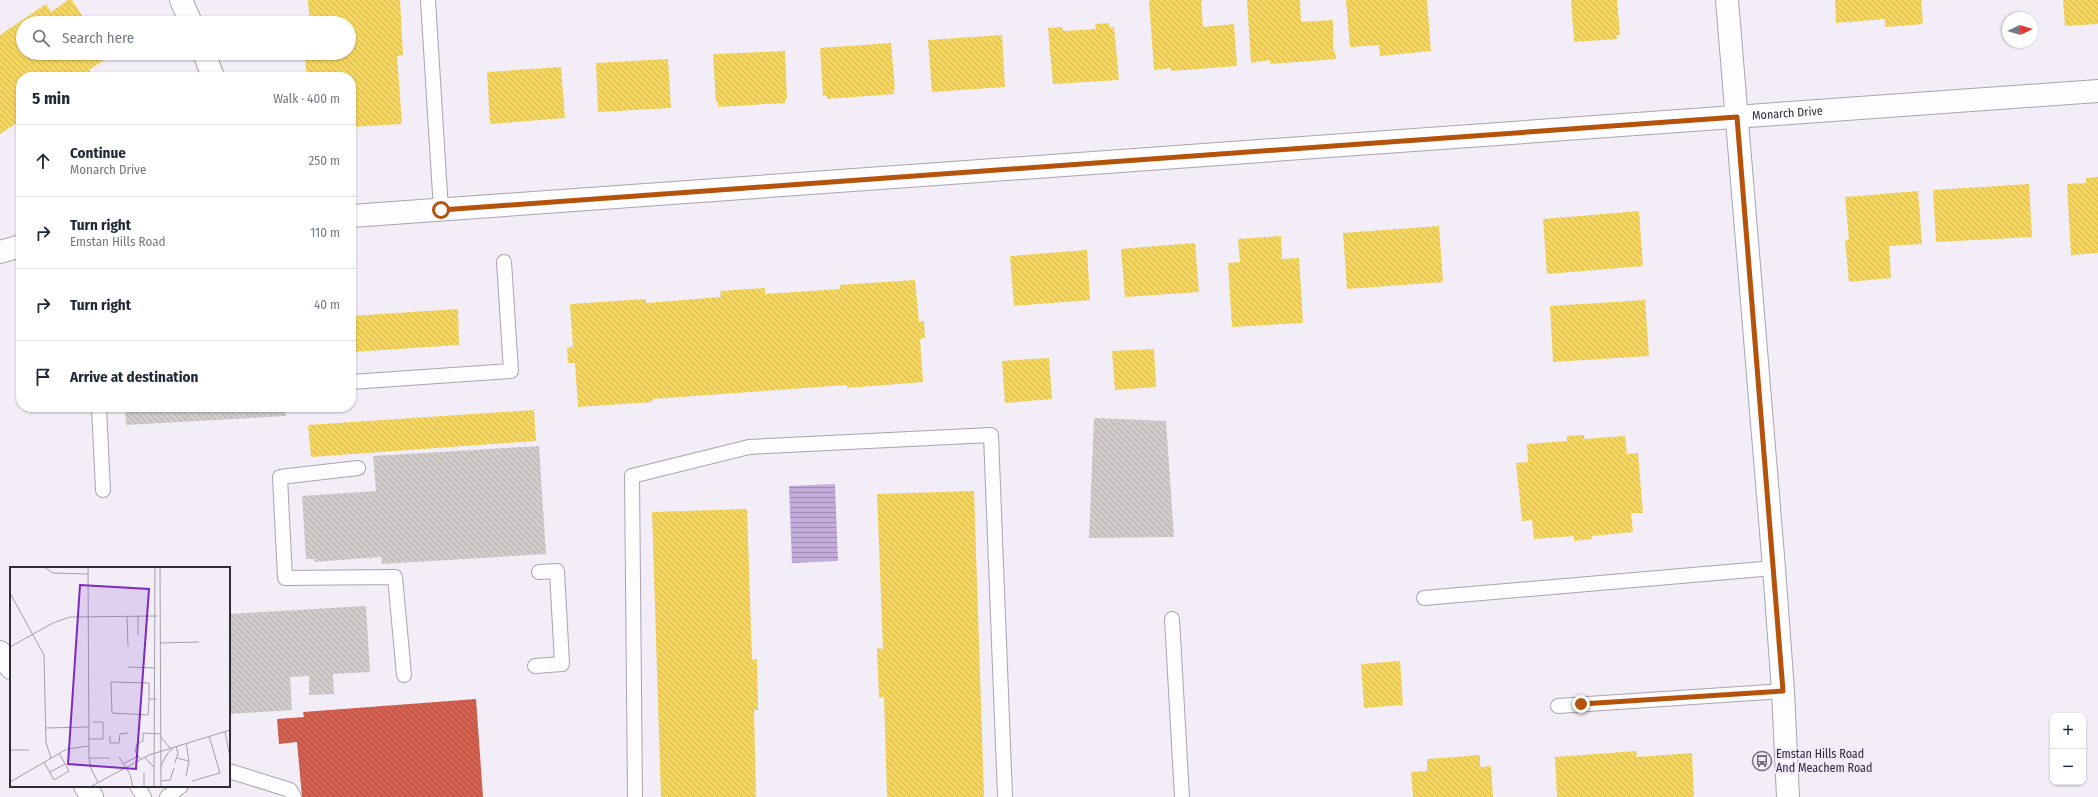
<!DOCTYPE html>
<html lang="en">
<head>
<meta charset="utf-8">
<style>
  body { margin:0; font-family:"Fira Sans Condensed",sans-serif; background:#f2f2f3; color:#1f2937 }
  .controls { position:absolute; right:12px; bottom:12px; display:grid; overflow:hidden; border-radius:8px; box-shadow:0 1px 3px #0004 }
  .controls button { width:36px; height:36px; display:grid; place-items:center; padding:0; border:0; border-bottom:1px solid #e0e1e3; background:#fff; color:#1f2937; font:20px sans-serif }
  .compass { position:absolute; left:2002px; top:12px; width:36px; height:36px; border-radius:50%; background:#fff; box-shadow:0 1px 3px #0004; rotate:86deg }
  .stop { position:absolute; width:12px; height:12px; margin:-9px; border:3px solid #b45309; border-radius:50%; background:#fff }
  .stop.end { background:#b45309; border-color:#fff; box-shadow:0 1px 4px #0008 }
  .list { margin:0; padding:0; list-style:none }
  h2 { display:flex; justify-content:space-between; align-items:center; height:52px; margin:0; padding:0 16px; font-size:17px }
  h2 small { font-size:13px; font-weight:400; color:#747a83 }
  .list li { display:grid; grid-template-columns:26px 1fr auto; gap:12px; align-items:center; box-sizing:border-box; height:72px; padding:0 16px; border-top:1px solid #e0e1e3 }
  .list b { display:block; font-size:15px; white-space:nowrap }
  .list p { margin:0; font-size:13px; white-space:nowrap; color:#747a83 }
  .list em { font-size:13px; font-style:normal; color:#747a83 }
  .icon { flex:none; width:22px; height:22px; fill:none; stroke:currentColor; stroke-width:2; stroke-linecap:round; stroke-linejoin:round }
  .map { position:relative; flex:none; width:2098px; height:797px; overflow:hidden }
  .search { position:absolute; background:#fff; box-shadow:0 1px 3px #0004; left:16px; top:16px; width:340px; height:44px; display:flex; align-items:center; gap:10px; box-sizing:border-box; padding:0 14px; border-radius:22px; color:#747a83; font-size:15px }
  .panel { position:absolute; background:#fff; box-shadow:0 1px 3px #0004; left:16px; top:72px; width:340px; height:340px; border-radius:16px }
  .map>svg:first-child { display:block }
  .water { fill:url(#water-rules) }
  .homes { fill:url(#homes-back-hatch) }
  .shops { fill:url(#shops-back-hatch) }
  .building { fill:url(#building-back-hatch) }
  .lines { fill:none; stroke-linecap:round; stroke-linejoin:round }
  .service-casing { stroke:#aaa4ae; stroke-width:16 }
  .minor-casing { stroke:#aaa4ae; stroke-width:24 }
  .tertiary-casing { stroke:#aaa4ae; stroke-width:24 }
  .service { stroke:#fdfcfe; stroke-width:14 }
  .minor { stroke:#fdfcfe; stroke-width:22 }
  .tertiary { stroke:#fdfcfe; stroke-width:22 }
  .route { stroke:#b45309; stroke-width:5 }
  .labels { text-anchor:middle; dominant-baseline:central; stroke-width:4; stroke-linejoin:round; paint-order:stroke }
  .street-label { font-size:12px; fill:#312b37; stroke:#f3e9fc }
  .poi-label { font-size:12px; fill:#312b37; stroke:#f3e9fc; text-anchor:start }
  .inset-road { fill:none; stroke:#a59fab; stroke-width:1 }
  .view { fill:#7b2cbf; fill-opacity:0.15; stroke:#7b2cbf; stroke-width:2 }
  .inset-edge { fill:none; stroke:#312b37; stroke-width:2 }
</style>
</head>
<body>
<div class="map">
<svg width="2098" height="797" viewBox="0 0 2098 797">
  <defs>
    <pattern id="water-rules" width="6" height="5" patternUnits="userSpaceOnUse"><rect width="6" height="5" fill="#c3acdb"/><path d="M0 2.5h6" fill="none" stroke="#9f8cb2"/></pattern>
    <pattern id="homes-back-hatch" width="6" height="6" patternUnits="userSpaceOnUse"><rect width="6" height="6" fill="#f6d55c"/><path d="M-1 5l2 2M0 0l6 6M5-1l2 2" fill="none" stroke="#d3b751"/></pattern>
    <pattern id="shops-back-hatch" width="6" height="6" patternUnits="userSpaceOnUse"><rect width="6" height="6" fill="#d6604d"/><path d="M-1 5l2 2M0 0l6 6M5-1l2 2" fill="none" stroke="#ae4f41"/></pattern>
    <pattern id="building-back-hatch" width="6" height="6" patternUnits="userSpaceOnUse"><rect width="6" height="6" fill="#d1cbca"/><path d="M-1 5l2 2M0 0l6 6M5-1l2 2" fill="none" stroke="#b4aeae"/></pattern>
  </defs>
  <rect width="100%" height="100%" fill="#f3edf8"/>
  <path class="water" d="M835 484 838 561 792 563 789 486Z"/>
  <path class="homes" d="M68 0H72L87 23H23V53H108L110 56 89 70 94 77H21V120L0 134V35L46 4 51 12Z
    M308 0H400L403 55 397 56 402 124 351 127V77H307L305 58 312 57V53H349V23H310Z
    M1149 0H1201L1203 27 1234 24 1237 66 1171 71V68L1154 70Z
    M1247 0H1300L1301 22 1333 20V51H1335L1336 59 1270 64V60L1251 63Z
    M1346 0H1427L1431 51 1380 56 1379 45 1350 47Z
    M1571 0H1617L1620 35 1616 36 1617 39 1574 42Z
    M1835 0H1921L1923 24 1885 27V19L1836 23Z
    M2063 0H2098V24L2065 26Z
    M1109 23V27H1114L1119 80 1053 84 1048 28 1062 27 1063 31 1096 29 1095 24Z
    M1002 35 1005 87 932 92 928 40Z
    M891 43 895 89 893 90 894 94 827 99V95L823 96 820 48Z
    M785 51 787 99H785V103L718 107V102H716L713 54Z
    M668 59 671 108 598 112 596 63Z
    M561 67 565 118 490 124 487 72Z
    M2098 177V253L2071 255 2067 184 2086 183V178Z
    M2029 184 2032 237 1936 242 1933 190Z
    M1918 191 1922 244 1889 246 1891 278 1849 282 1845 240H1849L1845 197Z
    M1639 211 1643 266 1547 274 1543 219Z
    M1439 226 1443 282 1347 289 1343 233Z
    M1281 236 1282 259 1299 258 1303 323 1232 327 1228 263 1240 262 1238 239Z
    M1195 243 1199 292 1125 297 1121 249Z
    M1087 250 1090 300 1014 306 1010 256Z
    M915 280 919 322 924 321 925 338 920 339 923 382 847 388V385L652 399V402L578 407 575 363H568L567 348 573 347 570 304 646 299V303L721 297 720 291 765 288V294L840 289V285Z
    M1645 300 1649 356 1553 362 1550 306Z
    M458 309 459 345 351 352V316Z
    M1154 349 1156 387 1115 390 1112 351Z
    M1049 358 1052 399 1005 403 1002 361Z
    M534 410 536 441 311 457 308 425Z
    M1584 435V439L1625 436 1627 454 1638 453 1643 513H1631L1633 532 1592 536V539L1574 541V536L1534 539 1532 520 1522 521 1516 463 1528 462 1527 444 1567 441V436Z
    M974 491 984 797H887L884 697 879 698 877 648 883 649 877 494Z
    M747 509 752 660 757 659 758 710H754L756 797H661L652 512Z
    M1400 661 1403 705 1364 708 1361 664Z
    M1636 751 1637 757 1692 753 1694 797H1557L1555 757Z
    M1480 755V767L1491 766 1493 797H1413L1411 772 1427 771V759Z"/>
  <path class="shops" d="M476 699 483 797H302L297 742 279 744 277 719 304 717 303 712Z"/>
  <path class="building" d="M125 407H285L286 416 126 425Z
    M1094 418 1166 421 1174 537 1089 538Z
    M539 446 546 554 382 564 381 557 314 562 315 559H306L302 496 376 491 373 456Z
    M366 606 370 672 333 674 334 694 309 695V676L290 677 292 710 229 714V614Z"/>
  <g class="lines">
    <defs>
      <path id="service" d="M428 0 441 210
        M351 382 511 371 504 262
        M99 407 103 490
        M358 468 280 477 285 578 395 577 404 675
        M1424 598 1774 568
        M1172 619 1182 797
        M535 666 562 664 557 571 539 572
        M1558 706 1783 691
        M229 771 290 790 294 797
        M137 786 144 797
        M167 797 181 786
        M635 797 632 476 749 447 991 435 1005 797"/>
      <g id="minor">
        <path d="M181 0 191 23"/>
        <path d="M1727 0 1774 568 1783 691 1788 797"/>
        <path d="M204 53 213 77"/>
        <path id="s1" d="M351 216 2098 91"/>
        <path d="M0 252 21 246"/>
      </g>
      <path id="tertiary" d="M0 652 11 668
        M85 786 92 797"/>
    </defs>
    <use href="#service" class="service-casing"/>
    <use href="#minor" class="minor-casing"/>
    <use href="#tertiary" class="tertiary-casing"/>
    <use href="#service" class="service"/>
    <use href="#minor" class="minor"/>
    <use href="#tertiary" class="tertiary"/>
  </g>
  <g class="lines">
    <path class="route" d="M441 210 1737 117 1783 691 1581 704"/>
  </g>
  <defs>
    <symbol id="bus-ring" viewBox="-11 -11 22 22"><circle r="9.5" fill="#f3e9fc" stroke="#756f7b" stroke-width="1.5"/><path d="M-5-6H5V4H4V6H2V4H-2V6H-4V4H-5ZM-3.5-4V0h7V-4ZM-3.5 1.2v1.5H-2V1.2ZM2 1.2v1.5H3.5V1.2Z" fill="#756f7b"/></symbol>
  </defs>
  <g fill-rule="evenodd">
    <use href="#bus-ring" x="1751" y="750" width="22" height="22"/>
  </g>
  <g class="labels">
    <g class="street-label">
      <text stroke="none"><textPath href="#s1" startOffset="1440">Monarch Drive</textPath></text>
    </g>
    <g class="poi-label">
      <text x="1776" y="754">Emstan Hills Road<tspan x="1776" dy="14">And Meachem Road</tspan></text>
    </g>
  </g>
  <g transform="translate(10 567)">
    <rect width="220" height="220" fill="#f3edf8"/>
    <path class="inset-road" d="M34 0 43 6 78 7M78 0 79 191 81 202 88 215M150 0 151 220M0 26 34 88 36 176 41 191M117 49 118 79M128 68V49M150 76 189 75M0 80 43 56 60 50 147 49M118 100 145 101M139 132V116L101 115 102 146 138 148 139 132H147M36 161 78 160M215 165 220 190M100 169V176H109L110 167 118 166M151 170 160 181M79 172H93V155H83M0 183H19M109 190 120 207 123 220M134 190 144 200M79 191H100M167 191 179 194 176 176M130 192 125 184 127 177 133 174V166L151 167M34 195 44 213 59 204 49 186M165 196 168 186 166 179M113 197 128 189M151 199 157 187 163 181M40 205 55 197M176 209 179 194M151 214 160 213 164 201M182 214 210 206 199 169M0 215 57 182 79 179M80 220 139 188 220 163M134 220V206M144 220 145 0"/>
    <path class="view" d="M70 18 139 22 126 202 58 197Z"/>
    <rect width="220" height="220" class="inset-edge"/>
  </g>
</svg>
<div class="controls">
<button>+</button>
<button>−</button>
</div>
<svg class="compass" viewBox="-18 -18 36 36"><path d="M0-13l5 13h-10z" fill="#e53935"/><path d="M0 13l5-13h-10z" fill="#747a83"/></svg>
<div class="stop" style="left:441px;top:210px"></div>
<div class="stop end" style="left:1581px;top:704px"></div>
<div class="search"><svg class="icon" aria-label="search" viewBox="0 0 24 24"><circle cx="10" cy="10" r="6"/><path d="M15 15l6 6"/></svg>Search here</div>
<section class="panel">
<h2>5 min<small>Walk · 400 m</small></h2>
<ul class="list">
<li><svg class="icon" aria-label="ahead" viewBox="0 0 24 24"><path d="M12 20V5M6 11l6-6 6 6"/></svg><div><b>Continue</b><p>Monarch Drive</p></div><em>250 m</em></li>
<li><svg class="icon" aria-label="right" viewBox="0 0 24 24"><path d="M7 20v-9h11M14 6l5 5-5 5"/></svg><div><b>Turn right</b><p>Emstan Hills Road</p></div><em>110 m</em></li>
<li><svg class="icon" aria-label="right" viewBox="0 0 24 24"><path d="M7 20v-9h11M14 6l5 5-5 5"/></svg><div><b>Turn right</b></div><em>40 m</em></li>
<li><svg class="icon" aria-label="arrive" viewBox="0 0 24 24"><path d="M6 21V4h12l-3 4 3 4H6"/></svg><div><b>Arrive at destination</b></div></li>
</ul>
</section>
</div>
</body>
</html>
